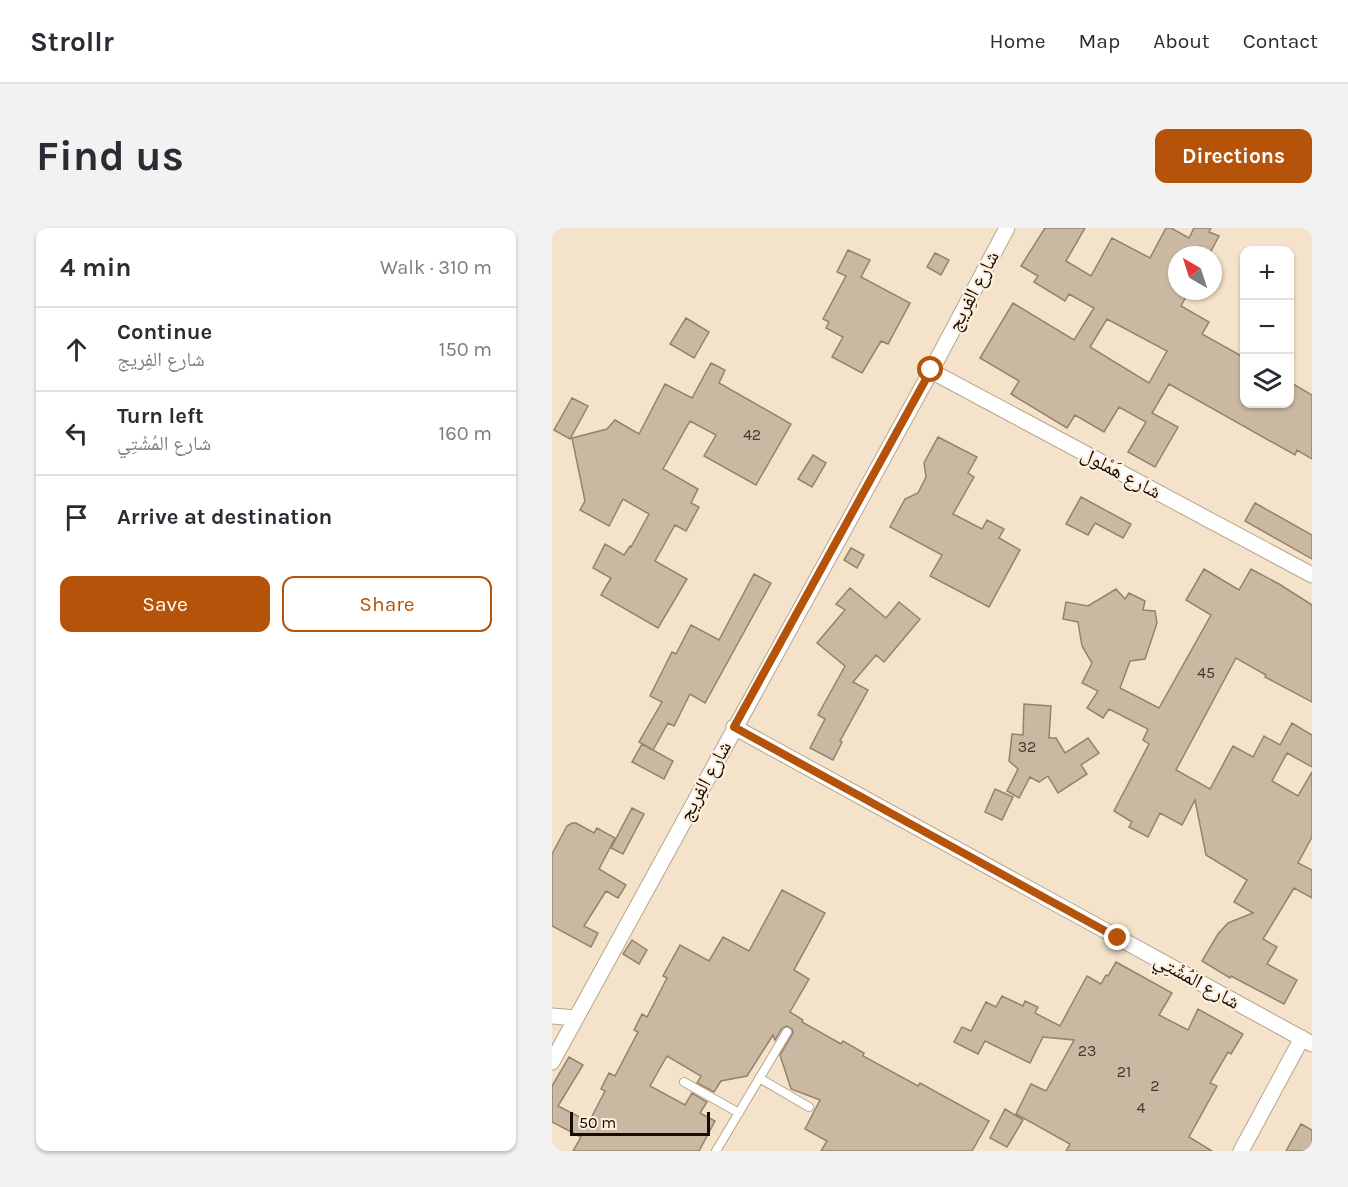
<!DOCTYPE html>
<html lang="en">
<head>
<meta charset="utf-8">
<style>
  body { margin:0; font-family:Karla,"Noto Naskh Arabic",sans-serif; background:#f2f2f3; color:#2b2b33 }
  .controls { position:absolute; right:18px; top:18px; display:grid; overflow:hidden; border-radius:12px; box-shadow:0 2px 4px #0004 }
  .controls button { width:54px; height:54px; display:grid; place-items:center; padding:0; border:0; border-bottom:2px solid #e1e1e2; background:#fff; color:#2b2b33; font:30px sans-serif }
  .compass { position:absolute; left:616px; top:18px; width:54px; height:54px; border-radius:50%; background:#fff; box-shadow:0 2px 4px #0004; rotate:321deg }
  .scale { position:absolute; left:18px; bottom:15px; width:140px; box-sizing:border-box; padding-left:6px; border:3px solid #140d06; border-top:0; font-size:16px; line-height:21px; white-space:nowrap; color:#140d06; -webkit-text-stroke:4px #ffefdd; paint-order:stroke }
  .stop { position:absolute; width:18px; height:18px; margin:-14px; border:4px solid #b45309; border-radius:50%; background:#fff }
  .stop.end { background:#b45309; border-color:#fff; box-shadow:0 2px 6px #0008 }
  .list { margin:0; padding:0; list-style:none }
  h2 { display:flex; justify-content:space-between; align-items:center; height:78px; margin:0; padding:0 24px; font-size:26px }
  h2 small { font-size:20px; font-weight:400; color:#7c7c81 }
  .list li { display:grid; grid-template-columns:39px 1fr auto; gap:18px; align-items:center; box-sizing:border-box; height:84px; padding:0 24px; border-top:2px solid #e1e1e2 }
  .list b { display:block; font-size:22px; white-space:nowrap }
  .list p { margin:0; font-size:20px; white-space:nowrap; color:#7c7c81 }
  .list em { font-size:20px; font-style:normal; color:#7c7c81 }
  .actions { display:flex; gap:12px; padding:18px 24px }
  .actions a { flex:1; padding:14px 0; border:2px solid #b45309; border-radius:12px; text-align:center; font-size:21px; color:#b45309 }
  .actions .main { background:#b45309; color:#fff }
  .icon { flex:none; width:33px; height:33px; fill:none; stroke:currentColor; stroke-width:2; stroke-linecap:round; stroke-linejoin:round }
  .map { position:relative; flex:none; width:760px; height:923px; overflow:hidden; border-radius:12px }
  header { display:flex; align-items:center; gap:36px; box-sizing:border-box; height:84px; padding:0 30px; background:#fff; border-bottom:2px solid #e1e1e2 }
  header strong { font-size:28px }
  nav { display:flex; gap:33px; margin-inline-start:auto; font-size:21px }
  .intro { display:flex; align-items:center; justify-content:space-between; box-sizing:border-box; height:144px; padding:0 36px }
  h1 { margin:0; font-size:42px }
  .button { padding:15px 27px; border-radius:12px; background:#b45309; color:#fff; font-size:21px; font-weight:700 }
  main { display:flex; gap:36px; padding:0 36px }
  aside { flex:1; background:#fff; border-radius:12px; box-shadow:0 2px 4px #0004 }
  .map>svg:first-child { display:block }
  .building { fill:#cbb8a2; stroke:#94826d; stroke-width:1.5; fill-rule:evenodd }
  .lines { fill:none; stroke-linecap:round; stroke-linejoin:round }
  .service-casing { stroke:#b7a58e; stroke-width:10 }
  .minor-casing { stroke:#b7a58e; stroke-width:17 }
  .service { stroke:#fff; stroke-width:8 }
  .minor { stroke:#fff; stroke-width:15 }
  .route { stroke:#b45309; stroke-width:8 }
  .labels { text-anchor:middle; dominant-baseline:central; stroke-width:4.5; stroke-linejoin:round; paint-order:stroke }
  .number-label { font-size:16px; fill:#42382d }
  .street-label { font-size:20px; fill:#140d06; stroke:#ffefdd }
</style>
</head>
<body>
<header>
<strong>Strollr</strong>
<nav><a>Home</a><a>Map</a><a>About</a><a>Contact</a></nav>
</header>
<div class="intro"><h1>Find us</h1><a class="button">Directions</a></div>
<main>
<aside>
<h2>4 min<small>Walk · 310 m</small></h2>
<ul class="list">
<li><svg class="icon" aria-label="ahead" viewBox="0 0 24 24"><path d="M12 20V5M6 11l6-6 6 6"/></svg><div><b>Continue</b><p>شارع الفِريج</p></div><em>150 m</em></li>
<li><svg class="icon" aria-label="left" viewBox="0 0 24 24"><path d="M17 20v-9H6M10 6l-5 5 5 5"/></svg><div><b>Turn left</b><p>شارع المُشْتِي</p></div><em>160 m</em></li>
<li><svg class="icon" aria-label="arrive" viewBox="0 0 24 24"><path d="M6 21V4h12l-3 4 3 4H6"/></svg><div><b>Arrive at destination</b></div></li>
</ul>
<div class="actions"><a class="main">Save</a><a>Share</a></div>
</aside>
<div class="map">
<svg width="760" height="923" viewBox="0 0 760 923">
  <rect width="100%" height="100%" fill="#f5e2ca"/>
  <path class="building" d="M493 0H533L514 33 539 48 560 10 598 30 614 0H619L637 10 642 0H659L657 4 667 8 657 27H625V63H637L629 78 657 94 650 106 693 130V176H738V154L760 167V231L745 222 743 227 617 156 600 185 626 199 603 239 576 224 594 194 567 179 552 204 523 187 515 200 459 166 467 153 428 130 461 75 522 112 542 80 517 66 513 73 482 54 486 48 469 38ZM555 91 615 123 597 155 538 119Z
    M296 22 318 32 309 49 358 75 336 116 329 113 310 145 280 129 291 109 274 100 277 94 271 91 294 48 285 44Z
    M383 25 397 32 389 47 375 39Z
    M134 90 157 104 142 130 118 116Z
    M159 135 173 142 167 155 239 196 204 257 152 228 164 207 138 193 111 241 146 261 139 275 147 279 134 303 123 297 103 333 135 351 106 400 49 367 59 350 41 340 53 316 72 327 78 318 79 319 97 286 71 271 57 298 28 282 33 273 20 210 55 201 63 192 87 206 113 156 140 170Z
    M20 170 36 178 18 211 2 202Z
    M386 209 425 229 416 245 422 249 401 286 430 301 435 292 452 301 447 310 468 322 437 379 378 348 390 327 338 299 353 271 366 265 374 249 372 235Z
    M261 227 274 235 260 259 246 251Z
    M529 269 579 296 571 310 543 295 536 307 514 296Z
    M703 275 760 307V331L693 293Z
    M299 320 312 327 305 340 292 332Z
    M652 341 687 362 699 341 727 356 760 377V474L713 449 714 447 684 430 624 542 658 561 681 518 701 529 712 508 728 517 740 495 760 507V539L735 525 720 553 746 568 760 544V609L746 635 760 642V670L742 660 711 711 725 719 715 736 745 752 732 776 679 748 678 750 650 733 666 706 676 695 701 685 682 674 695 652 654 627 643 572 630 597 608 585 596 609 577 599 580 594 562 583 597 516 591 512 596 501 557 481 551 490 535 480 546 463 530 455 540 435 530 418 526 394 511 391 514 374 536 378 564 361 573 371 577 365 593 373 591 382 603 383 605 395 593 431 578 433 568 460 607 480 659 387 634 372Z
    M202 346 219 355 153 475 138 466 122 498 116 495 101 522 87 514 110 474 98 468 120 424 124 426 139 397 167 412Z
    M298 360 334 390 347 374 368 391 332 434 324 427 301 454 316 462 288 513 290 514 281 532 258 520 273 491 266 487 293 438 265 415 293 382 284 376Z
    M472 476 499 478 497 510H504L513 525 536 510 547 525 529 537 535 546 506 565 496 548 487 554 478 549 467 570 455 563 466 541 457 533 460 506 471 507Z
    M90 516 121 533 112 551 80 534Z
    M443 561 461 569 450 592 433 584Z
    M80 580 92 586 71 626 59 620Z
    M20 595H24L42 605 45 600 63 610 47 641 74 657 66 670 54 663 32 698 46 705 39 719 0 698V626L15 598Z
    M230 662 273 685 242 742 257 751 238 784 251 792 250 794 289 816 291 813 312 825 311 828 366 858 368 855 437 893 420 923H269L275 913 253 901 268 872 239 861 228 827 241 805 240 801 235 798 230 800 223 812 221 807 195 848 169 853 162 864 145 855 149 848 115 828 98 858 133 877 140 865 155 874 148 885 163 893 147 923H21L29 909 0 894V858L17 829 31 837 6 878 37 894 53 863 49 861 57 845 63 848 86 804 82 802 90 786 95 789 115 750 111 748 128 717 157 733 171 709 197 723Z
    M80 712 95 722 87 736 71 726Z
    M564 734 620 765 607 787 636 802 646 781 691 806 679 826 676 824 658 855 665 858 637 909 660 923H514L518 916 464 886 479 856 494 863 522 812 491 809 478 835 433 813 426 826 402 814 410 799 419 803 434 774 444 779 450 768 471 778 473 773 486 779 483 785 508 798 535 748 549 756 554 747 556 748Z
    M453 881 471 892 455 919 438 910Z
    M749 896 760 902V916L756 923H734Z"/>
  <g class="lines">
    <defs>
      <path id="service" d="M207 850 257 879
        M132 854 187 885
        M164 923 235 804"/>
      <path id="minor" d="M379 143 760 347
        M182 499 760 816
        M0 788 24 790
        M0 834 379 143 455 0
        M689 923 750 810"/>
    </defs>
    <use href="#service" class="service-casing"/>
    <use href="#minor" class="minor-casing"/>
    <use href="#service" class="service"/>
    <use href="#minor" class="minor"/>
  </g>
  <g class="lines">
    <path class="route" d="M379 142 182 499 566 710"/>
  </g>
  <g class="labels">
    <g class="number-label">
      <text x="200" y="206">42</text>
      <text x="654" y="444">45</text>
      <text x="475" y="518">32</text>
      <text x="535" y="822">23</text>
      <text x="572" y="843">21</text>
      <text x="603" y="857">2</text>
      <text x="589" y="879">4</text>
    </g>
    <g class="street-label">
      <text transform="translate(421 63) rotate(-62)">شارع الفِريج</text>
      <text transform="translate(569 245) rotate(28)">شارع هَمْلول</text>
      <text transform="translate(153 553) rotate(-61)">شارع الفِريج</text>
      <text transform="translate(645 753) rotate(29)">شارع المُشْتِي</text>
    </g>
  </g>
</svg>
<div class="controls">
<button>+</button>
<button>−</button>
<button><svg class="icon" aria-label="layers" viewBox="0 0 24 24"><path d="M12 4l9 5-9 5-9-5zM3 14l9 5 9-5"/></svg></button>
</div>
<svg class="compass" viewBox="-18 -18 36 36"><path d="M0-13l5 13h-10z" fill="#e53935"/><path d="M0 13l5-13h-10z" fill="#7c7c81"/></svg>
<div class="scale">50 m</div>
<div class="stop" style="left:379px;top:142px"></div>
<div class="stop end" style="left:566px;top:710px"></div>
</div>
</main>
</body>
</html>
